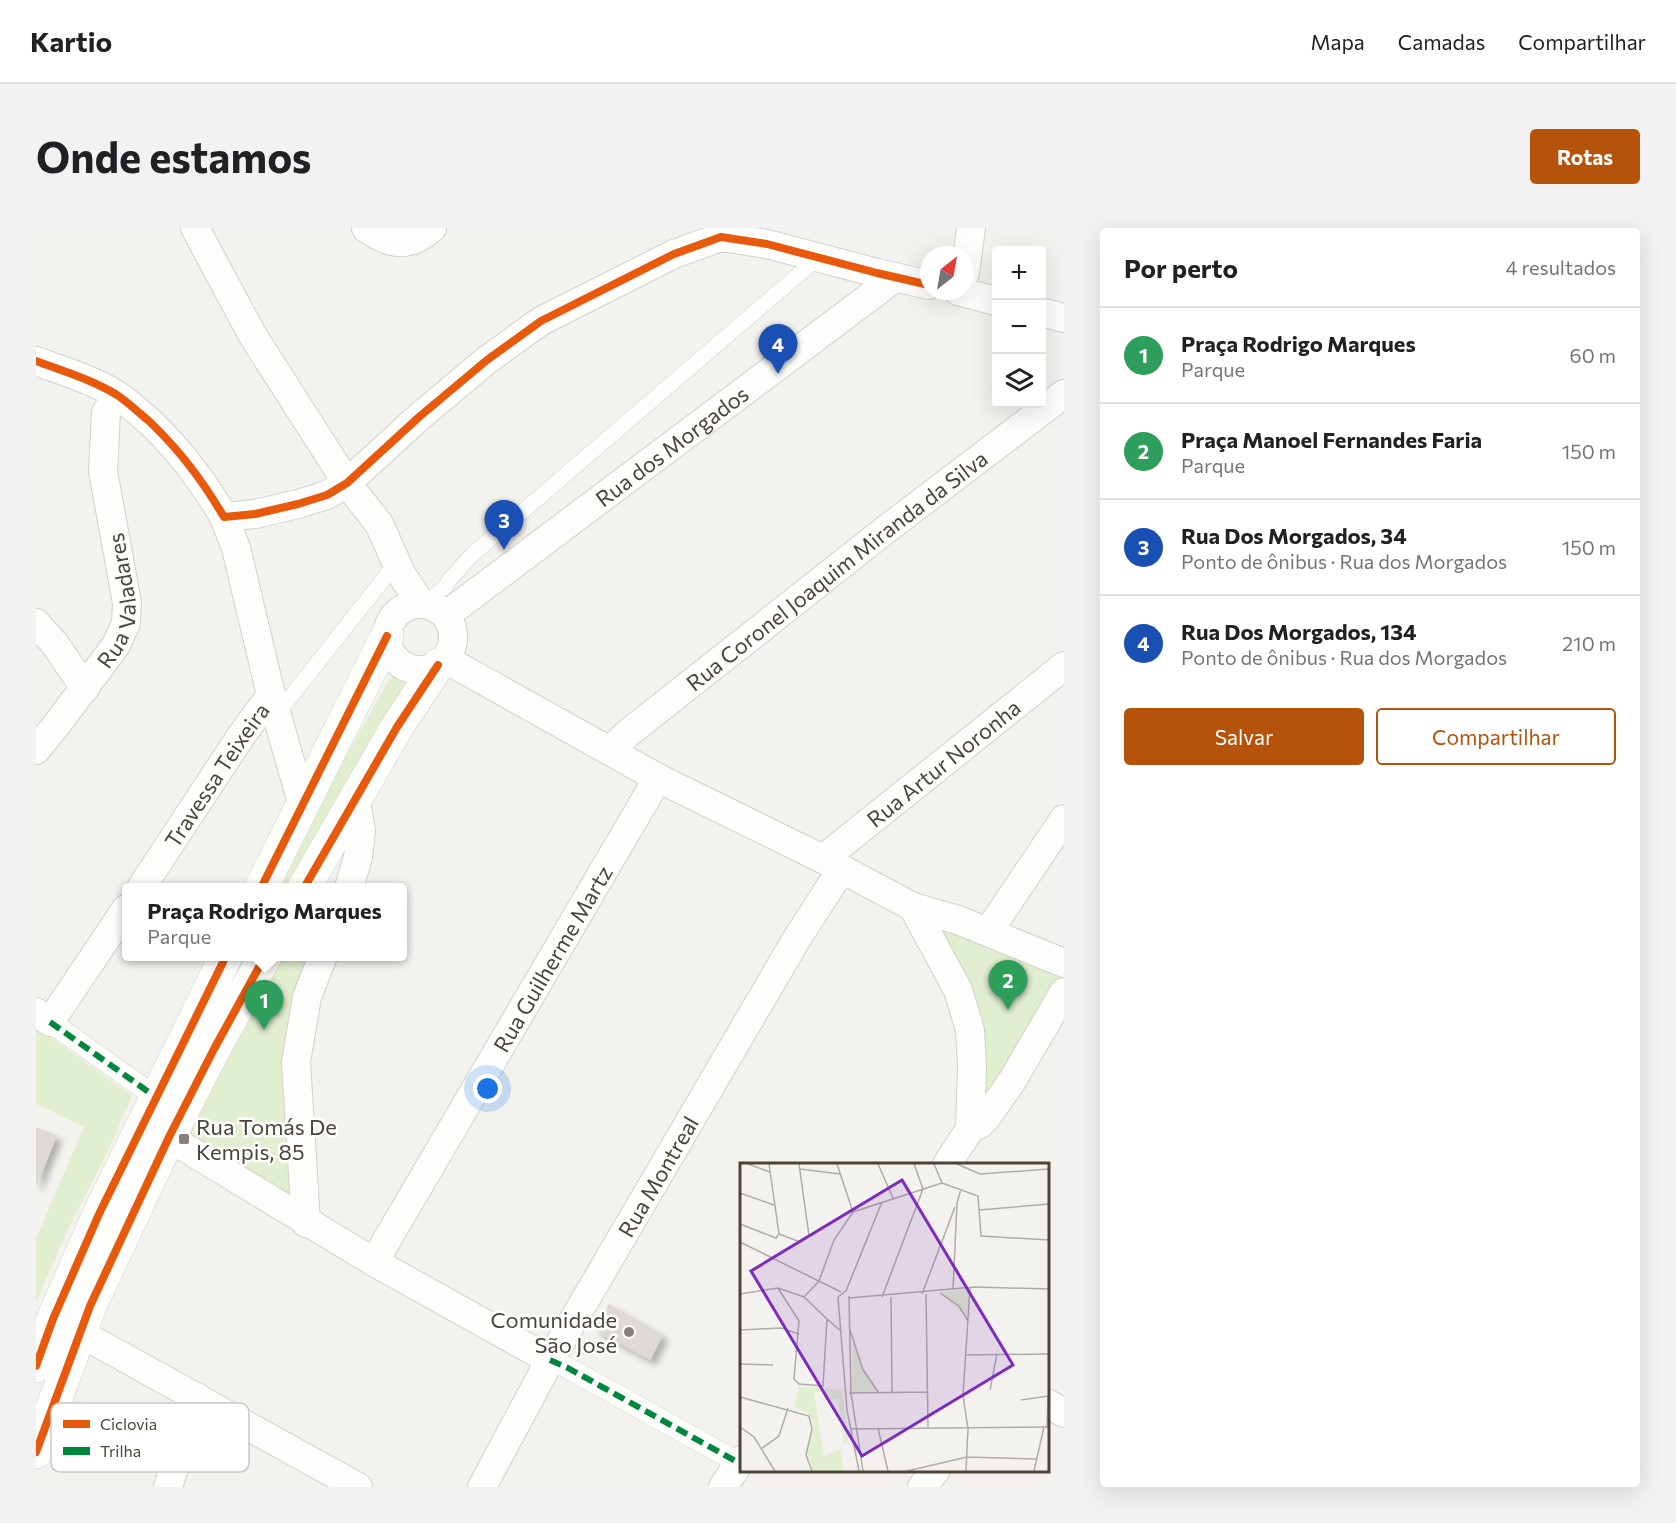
<!DOCTYPE html>
<html lang="pt">
<head>
<meta charset="utf-8">
<style>
  body { margin:0; font-family:Commissioner,sans-serif; background:#f2f2f2; color:#202124 }
  .controls { position:absolute; right:18px; top:18px; display:grid; overflow:hidden; border-radius:6px; box-shadow:0 6px 24px #0002 }
  .controls button { width:54px; height:54px; display:grid; place-items:center; padding:0; border:0; border-bottom:2px solid #e0e0e0; background:#fff; color:#202124; font:30px sans-serif }
  .compass { position:absolute; left:884px; top:18px; width:54px; height:54px; border-radius:50%; background:#fff; box-shadow:0 6px 24px #0002; rotate:31deg }
  .you { position:absolute; left:452px; top:861px; width:21px; height:21px; margin:-15px; border:4px solid #fff; border-radius:50%; background:#1a73e8; box-shadow:0 0 0 9px #1a73e833 }
  .badge { display:grid; place-items:center; width:39px; height:39px; border-radius:50%; background:#b45309; color:#fff; font-size:20px; font-weight:700 }
  .pin { position:absolute; translate:-50% -50px; filter:drop-shadow(0 2px 3px #0008) }
  .pin::after { content:''; position:absolute; top:32px; width:21px; height:18px; background:inherit; clip-path:polygon(0 0,100% 0,50% 100%) }
  .popup { position:absolute; left:86px; top:655px; width:285px; height:78px; box-sizing:border-box; display:grid; place-content:center; border-radius:6px; background:#fff; filter:drop-shadow(0 2px 4px #0005); font-size:20px; white-space:nowrap; color:#757577 }
  .popup b { font-size:22px; color:#202124 }
  .popup::after { content:''; position:absolute; left:50%; top:100%; margin-left:-12px; border:12px solid transparent; border-top-color:#fff }
  .list { margin:0; padding:0; list-style:none }
  h2 { display:flex; justify-content:space-between; align-items:center; height:78px; margin:0; padding:0 24px; font-size:26px }
  h2 small { font-size:20px; font-weight:400; color:#757577 }
  .list li { display:grid; grid-template-columns:39px 1fr auto; gap:18px; align-items:center; box-sizing:border-box; height:96px; padding:0 24px; border-top:2px solid #e0e0e0 }
  .list b { display:block; font-size:22px; white-space:nowrap }
  .list p { margin:0; font-size:20px; white-space:nowrap; color:#757577 }
  .list em { font-size:20px; font-style:normal; color:#757577 }
  .actions { display:flex; gap:12px; padding:18px 24px }
  .actions a { flex:1; padding:14px 0; border:2px solid #b45309; border-radius:6px; text-align:center; font-size:21px; color:#b45309 }
  .actions .main { background:#b45309; color:#fff }
  .icon { flex:none; width:33px; height:33px; fill:none; stroke:currentColor; stroke-width:2; stroke-linecap:round; stroke-linejoin:round }
  .map { position:relative; flex:none; width:1028px; height:1259px; overflow:hidden; border-radius:6px }
  header { display:flex; align-items:center; gap:36px; box-sizing:border-box; height:84px; padding:0 30px; background:#fff; border-bottom:2px solid #e0e0e0 }
  header strong { font-size:28px }
  nav { display:flex; gap:33px; margin-inline-start:auto; font-size:21px }
  .intro { display:flex; align-items:center; justify-content:space-between; box-sizing:border-box; height:144px; padding:0 36px }
  h1 { margin:0; font-size:42px }
  .button { padding:15px 27px; border-radius:6px; background:#b45309; color:#fff; font-size:21px; font-weight:700 }
  main { display:flex; gap:36px; padding:0 36px }
  aside { flex:1; background:#fff; border-radius:6px; box-shadow:0 6px 24px #0002 }
  .map>svg:first-child { display:block }
  .green { fill:#e1eecf }
  .building { fill:#dedbd6; stroke:#dcd9d4; stroke-width:1.5; filter:url(#shadow) }
  .lines { fill:none; stroke-linecap:round; stroke-linejoin:round }
  .service-casing { stroke:#d2d0cb; stroke-width:16 }
  .pedestrian-casing { stroke:#d2d0cb; stroke-width:22 }
  .minor-casing { stroke:#d2d0cb; stroke-width:30 }
  .tertiary-casing { stroke:#d2d0cb; stroke-width:34 }
  .service { stroke:#fdfdfc; stroke-width:15 }
  .pedestrian { stroke:#fdfdfc; stroke-width:21 }
  .minor { stroke:#fdfdfc; stroke-width:28 }
  .tertiary { stroke:#fdfdfc; stroke-width:33 }
  .quiet { stroke:#00873e; stroke-width:6; stroke-dasharray:12 6; stroke-linecap:butt }
  .cycleway-casing { stroke:#fff; stroke-width:11 }
  .cycleway { stroke:#e8590c; stroke-width:8 }
  .poi-dot { fill:#868178; stroke:#fff; stroke-width:2 }
  .labels { text-anchor:middle; dominant-baseline:central; stroke-width:5; stroke-linejoin:round; paint-order:stroke }
  .street-label { font-size:22px; fill:#4b4439; stroke:#fff }
  .poi-label { font-size:22px; fill:#4b4439; stroke:#fff; text-anchor:start }
  .inset-road { fill:none; stroke:#b0aca6; stroke-width:1.5 }
  .view { fill:#7b2cbf; fill-opacity:0.15; stroke:#7b2cbf; stroke-width:3 }
  .inset-edge { fill:none; stroke:#4b4439; stroke-width:3 }
  .key { fill:#fff; stroke:#c9c7c4; stroke-width:1.5 }
  .key-label { font-size:16px; fill:#4b4439 }
</style>
</head>
<body>
<header>
<strong>Kartio</strong>
<nav><a>Mapa</a><a>Camadas</a><a>Compartilhar</a></nav>
</header>
<div class="intro"><h1>Onde estamos</h1><a class="button">Rotas</a></div>
<main>
<div class="map">
<svg width="1028" height="1259" viewBox="0 0 1028 1259">
  <defs>
    <filter id="shadow"><feDropShadow dx="5.5" dy="5.5" stdDeviation="3" flood-color="#0004"/></filter>
  </defs>
  <rect width="100%" height="100%" fill="#f4f2ee"/>
  <path class="green" d="M357 445 375 454 260 659 236 660Z
    M877 679 1028 735V763L946 901 936 838Z
    M231 729H286L270 769 269 984 138 913Z
    M0 799 96 868 68 932 35 995 0 1074V1010L48 899 0 876Z"/>
  <path class="building" d="M0 900 20 908 0 957Z
    M573 1077 626 1107 614 1131 560 1102Z"/>
  <g class="lines">
    <defs>
      <path id="service" d="M389 376 409 359 414 351 437 326 783 29
        M241 486 361 334"/>
      <path id="pedestrian" d="M14 794 121 870
        M514 1132 532 1140 703 1235"/>
      <g id="minor">
        <path d="M159 0 217 108 311 255 343 296 366 347 385 376"/>
        <path d="M330 0C354 17 372 21 396 0"/>
        <path d="M929 45 935 0"/>
        <path d="M922 63 960 73"/>
        <path d="M1005 84 1028 90"/>
        <path d="M0 133C27 143 57 152 81 167 93 175 103 185 114 194 145 224 166 252 188 289L219 286 262 276 291 267 311 255 383 189 451 132 505 93 638 26 685 9 731 16 841 45 893 57"/>
        <circle cx="384" cy="409" r="33"/>
        <path id="s1" d="M410 387 860 49"/>
        <path d="M0 395 18 415 49 460"/>
        <path d="M409 431 622 550 787 631 877 679 922 692 1028 735"/>
        <path d="M235 467 267 578"/>
        <path id="s2" d="M0 522 22 495 80 417 90 395 91 375 67 243 70 185 80 167"/>
        <path id="s3" d="M574 523 591 506 848 303 1028 166"/>
        <path id="s4" d="M787 631 1028 438"/>
        <path id="s5" d="M105 660 205 508 235 467 200 320 188 289"/>
        <path d="M313 660 322 629 325 603 320 572"/>
        <path d="M877 679 922 762 934 802 936 838 934 901 911 936"/>
        <path d="M952 704 1028 591"/>
        <path d="M0 784 14 794 90 681"/>
        <path d="M115 899 338 1034 514 1132"/>
        <path d="M934 901 944 896 950 890 976 853 1028 764"/>
        <path d="M270 995 260 834 271 769 287 728"/>
        <path id="s6" d="M338 1034 622 550"/>
        <path d="M24 1094 322 1259"/>
        <path d="M1011 1175 1028 1185"/>
        <path d="M132 1259 161 1169"/>
        <path id="s7" d="M446 1259 514 1132 760 712 805 642"/>
        <path d="M687 1259 705 1232"/>
        <path d="M886 1259 900 1242"/>
      </g>
      <path id="tertiary" d="M225 660 351 408
        M268 660 361 499 402 437
        M0 1138 17 1091 63 986 190 728
        M0 1224 54 1078 133 909 178 821 229 728"/>
    </defs>
    <use href="#service" class="service-casing"/>
    <use href="#pedestrian" class="pedestrian-casing"/>
    <use href="#minor" class="minor-casing"/>
    <use href="#tertiary" class="tertiary-casing"/>
    <use href="#service" class="service"/>
    <use href="#pedestrian" class="pedestrian"/>
    <use href="#minor" class="minor"/>
    <use href="#tertiary" class="tertiary"/>
    <path class="quiet" d="M14 794 121 870
      M514 1132 532 1140 703 1235"/>
    <defs>
      <path id="cycleway" d="M0 133C27 143 57 152 81 167 93 175 103 185 114 194 145 224 166 252 188 289L219 286 262 276 291 267 311 255 383 189 451 132 505 93 638 26 685 9 731 16 841 45 893 57
        M225 660 351 408
        M268 660 361 499 402 437
        M0 1138 17 1091 63 986 190 728
        M0 1224 54 1078 133 909 178 821 229 728"/>
    </defs>
    <use href="#cycleway" class="cycleway-casing"/>
    <use href="#cycleway" class="cycleway"/>
  </g>
  <g class="poi-dot">
    <rect x="142" y="905" width="12" height="12" rx="3"/>
    <circle cx="593" cy="1104" r="6"/>
  </g>
  <g class="labels">
    <g class="street-label">
      <text stroke="none"><textPath href="#s1" startOffset="282">Rua dos Morgados</textPath></text>
      <text stroke="none"><textPath href="#s3" startOffset="290">Rua Coronel Joaquim Miranda da Silva</textPath></text>
      <text stroke="none"><textPath href="#s2" startOffset="177">Rua Valadares</textPath></text>
      <text stroke="none"><textPath href="#s4" startOffset="154">Rua Artur Noronha</textPath></text>
      <text stroke="none"><textPath href="#s5" startOffset="136">Travessa Teixeira</textPath></text>
      <text stroke="none"><textPath href="#s6" startOffset="352">Rua Guilherme Martz</textPath></text>
      <text stroke="none"><textPath href="#s7" startOffset="357">Rua Montreal</textPath></text>
    </g>
    <g class="poi-label">
      <text x="160" y="898">Rua Tomás De<tspan x="160" dy="25">Kempis, 85</tspan></text>
      <text x="581" y="1091" text-anchor="end">Comunidade<tspan x="581" dy="25">São José</tspan></text>
    </g>
  </g>
  <g transform="translate(704 935)">
    <rect width="309" height="309" fill="#f4f2ee"/>
    <path d="M230 125V157L200 130ZM113 168 119 197 138 228 112 230ZM59 223 102 227 108 277 104 282 98 236 84 237V229H74L84 293 101 286 103 308H73L67 287 74 259 69 251 54 244Z" fill="#e1eecf"/>
    <path class="inset-road" d="M8 1 30 9M29 1 39 71M97 1 113 49M138 1 153 35M194 1 202 20M217 1 240 11 309 6M60 6 100 11M202 20 238 33 241 73 309 77M0 30 34 42M239 47 309 41M0 61 36 75 39 71M39 71 60 79 69 73 59 1M0 79 101 129M38 125 59 158 54 216 59 221 83 223 87 156 64 134M213 127 217 40 221 26M106 128 98 134 107 247 119 308M106 128 142 39M200 130 219 143 228 158M0 131 38 125 64 134 79 118 94 77 113 49 202 20M182 131 215 44M186 131 188 264M109 133 111 230 123 308M142 134 183 26 174 1M151 134 152 230M109 135 234 124 309 126M87 156 102 169M109 164 123 207 139 230M0 167 41 165 59 171M226 192 309 191M0 201 33 202M250 227 257 191M109 230 187 229M0 234 69 253 72 266 66 292 72 308M281 237 308 233 307 264M0 264 14 274 35 308M138 265 148 308M110 266 309 264M21 286 39 273 48 245M167 308 227 294 296 296M226 308 228 266 223 232 230 125M294 308 304 264"/>
    <path class="view" d="M162 17 273 202 122 293 11 108Z"/>
    <rect width="309" height="309" class="inset-edge"/>
  </g>
  <rect x="15" y="1175" width="198" height="69" rx="9" class="key"/>
  <rect x="27" y="1192" width="27" height="8" fill="#e8590c"/>
  <rect x="27" y="1219" width="27" height="8" fill="#00873e"/>
  <g class="key-label">
    <text x="64" y="1202">Ciclovia</text>
    <text x="64" y="1229">Trilha</text>
  </g>
</svg>
<div class="controls">
<button>+</button>
<button>−</button>
<button><svg class="icon" aria-label="layers" viewBox="0 0 24 24"><path d="M12 4l9 5-9 5-9-5zM3 14l9 5 9-5"/></svg></button>
</div>
<svg class="compass" viewBox="-18 -18 36 36"><path d="M0-13l5 13h-10z" fill="#e53935"/><path d="M0 13l5-13h-10z" fill="#757577"/></svg>
<div class="you"></div>
<div class="pin badge" style="left:228px;top:802px;background:#2e9e5b">1</div>
<div class="popup"><b>Praça Rodrigo Marques</b>Parque</div>
<div class="pin badge" style="left:972px;top:782px;background:#2e9e5b">2</div>
<div class="pin badge" style="left:468px;top:322px;background:#1a4fb4">3</div>
<div class="pin badge" style="left:742px;top:146px;background:#1a4fb4">4</div>
</div>
<aside>
<h2>Por perto<small>4 resultados</small></h2>
<ul class="list">
<li><span class="badge" style="background:#2e9e5b">1</span><div><b>Praça Rodrigo Marques</b><p>Parque</p></div><em>60 m</em></li>
<li><span class="badge" style="background:#2e9e5b">2</span><div><b>Praça Manoel Fernandes Faria</b><p>Parque</p></div><em>150 m</em></li>
<li><span class="badge" style="background:#1a4fb4">3</span><div><b>Rua Dos Morgados, 34</b><p>Ponto de ônibus · Rua dos Morgados</p></div><em>150 m</em></li>
<li><span class="badge" style="background:#1a4fb4">4</span><div><b>Rua Dos Morgados, 134</b><p>Ponto de ônibus · Rua dos Morgados</p></div><em>210 m</em></li>
</ul>
<div class="actions"><a class="main">Salvar</a><a>Compartilhar</a></div>
</aside>
</main>
</body>
</html>
